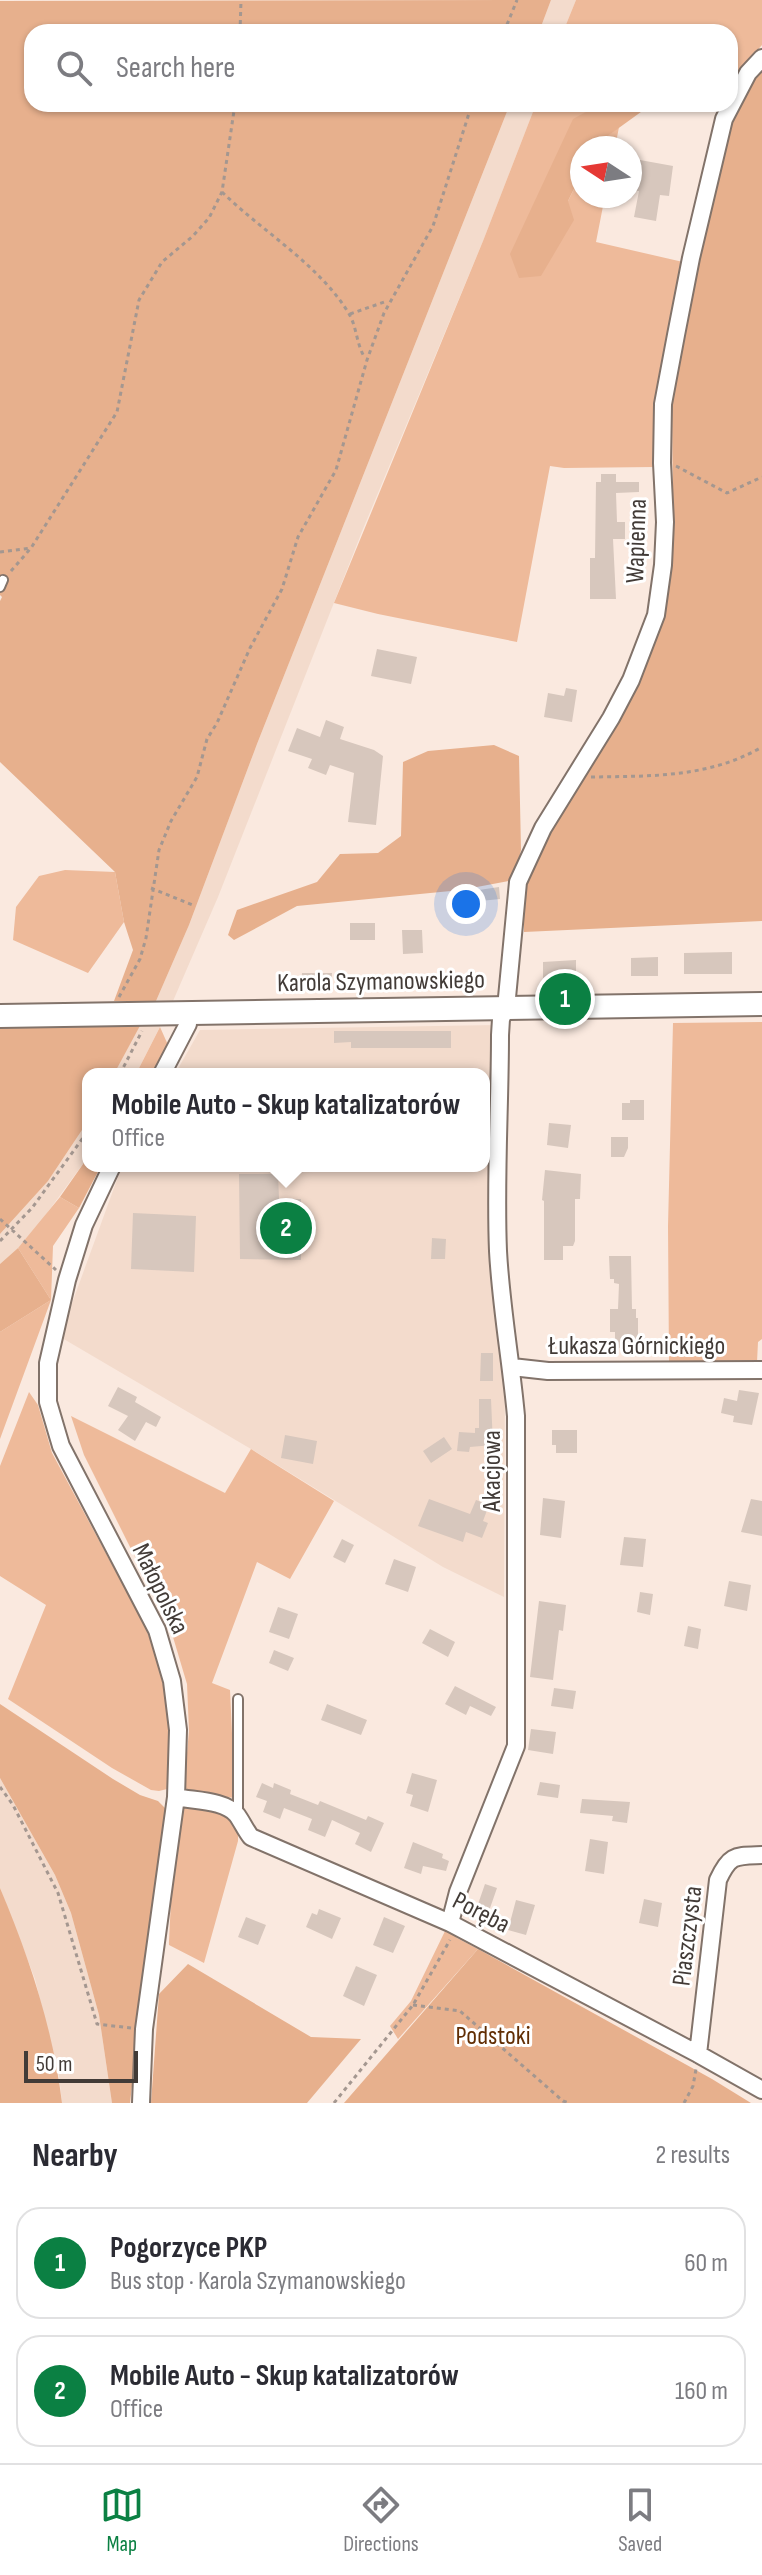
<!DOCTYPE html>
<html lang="en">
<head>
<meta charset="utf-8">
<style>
  body { margin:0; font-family:"Sofia Sans Condensed",sans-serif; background:#f7f7f7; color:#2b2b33 }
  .compass { position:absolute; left:570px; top:136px; width:72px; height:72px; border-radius:50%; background:#fff; box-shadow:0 2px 6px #0004; rotate:282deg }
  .scale { position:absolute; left:24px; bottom:20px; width:114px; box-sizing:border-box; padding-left:8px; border:4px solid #423b37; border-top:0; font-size:22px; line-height:28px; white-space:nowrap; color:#423b37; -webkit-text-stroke:6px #fff; paint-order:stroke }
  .you { position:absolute; left:466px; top:904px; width:28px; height:28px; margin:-20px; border:6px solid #fff; border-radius:50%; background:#1a73e8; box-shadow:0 0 0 12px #1a73e833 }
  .badge { display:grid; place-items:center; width:52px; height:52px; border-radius:50%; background:#0b8043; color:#fff; font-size:26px; font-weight:700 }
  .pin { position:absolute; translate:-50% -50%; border:4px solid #fff; box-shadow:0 2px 8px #0006 }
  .popup { position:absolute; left:82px; top:1068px; width:408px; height:104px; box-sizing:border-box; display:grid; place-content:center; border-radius:16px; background:#fff; filter:drop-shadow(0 2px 6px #0005); font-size:26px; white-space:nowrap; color:#7c7c81 }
  .popup b { font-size:30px; color:#2b2b33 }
  .popup::after { content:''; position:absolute; left:50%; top:100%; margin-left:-16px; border:16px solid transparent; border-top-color:#fff }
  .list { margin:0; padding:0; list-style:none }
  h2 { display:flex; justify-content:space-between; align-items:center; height:104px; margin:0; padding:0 32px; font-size:34px }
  h2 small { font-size:26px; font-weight:400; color:#7c7c81 }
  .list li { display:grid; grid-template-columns:52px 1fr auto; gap:24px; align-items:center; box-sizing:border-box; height:112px; margin:0 16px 16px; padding:0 16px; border:2px solid #e1e1e2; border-radius:24px }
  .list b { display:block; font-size:30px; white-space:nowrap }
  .list p { margin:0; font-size:26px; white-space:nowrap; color:#7c7c81 }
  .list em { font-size:26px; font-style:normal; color:#7c7c81 }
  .icon { flex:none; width:44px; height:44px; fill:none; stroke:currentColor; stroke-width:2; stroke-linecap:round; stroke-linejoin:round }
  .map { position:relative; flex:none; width:762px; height:2103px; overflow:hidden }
  .search { position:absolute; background:#fff; box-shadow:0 2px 6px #0004; left:24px; right:24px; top:24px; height:88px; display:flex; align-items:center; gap:20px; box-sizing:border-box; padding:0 28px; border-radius:24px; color:#7c7c81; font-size:30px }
  .sheet { height:360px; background:#fff }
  nav { display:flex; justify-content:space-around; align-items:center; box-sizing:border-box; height:112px; border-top:2px solid #e1e1e2; background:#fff; font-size:22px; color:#7c7c81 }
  nav a { display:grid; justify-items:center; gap:4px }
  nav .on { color:#0b8043 }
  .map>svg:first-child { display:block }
  .built { fill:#f3dbcc }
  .green { fill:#eeba9a }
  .forest { fill:#e7b08d }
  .building { fill:#d7c7bd }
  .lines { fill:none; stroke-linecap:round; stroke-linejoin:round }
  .lane-casing { stroke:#82736a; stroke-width:12 }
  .street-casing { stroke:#82736a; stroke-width:20 }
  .secondary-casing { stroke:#82736a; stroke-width:26 }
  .path { stroke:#a49790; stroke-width:3; stroke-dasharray:4 4; stroke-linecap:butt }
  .lane { stroke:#fff; stroke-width:8 }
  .street { stroke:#fff; stroke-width:16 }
  .secondary { stroke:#fff; stroke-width:22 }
  .labels { text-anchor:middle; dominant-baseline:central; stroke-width:6; stroke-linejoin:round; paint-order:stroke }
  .street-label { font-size:26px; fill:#423b37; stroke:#fff }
  .park-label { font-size:26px; fill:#612e04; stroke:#fff }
</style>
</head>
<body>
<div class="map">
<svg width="762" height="2103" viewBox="0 0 762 2103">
  <rect width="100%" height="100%" fill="#fae9df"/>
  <path class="built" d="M551 0H576L563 32H539Z
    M510 104H536L483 241 363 529 218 897 173 1001 136 1074H114L152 1001H156L189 925 257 744Z
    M496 1025 505 1363 504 1597 443 1567 251 1449 62 1338 67 1317 122 1166H484V1074H175L200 1030Z
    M88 1121V1157L39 1224 18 1248 0 1264V1234L48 1181Z
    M0 1778 55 1875 71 1913 99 2015 112 2103H62L59 2076 35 1979 0 1888Z"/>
  <path class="green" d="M576 0H762V45L736 74 730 72V32H563Z
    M536 104H600L573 120 568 201 582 173V196H605L596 242 683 262 656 401 654 467 564 468 550 466 517 642 378 614 334 603 483 241Z
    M619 127 615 148H595L598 143Z
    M65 870 115 872 124 922 88 973 13 940 16 907 39 876Z
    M762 1022V1339L758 1342 757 1362 669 1363 668 1226 673 1023Z
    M160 1027 168 1045 151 1074H136Z
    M60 1197 79 1208 53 1246 51 1300 0 1439V1332L51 1300 18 1248Z
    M29 1392 38 1405 52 1453 144 1624C167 1679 173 1730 167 1789L159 1791 151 1790 112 1768 8 1699 46 1605 0 1576V1466Z
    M71 1416 225 1493 251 1449 334 1501 290 1579 257 1562 212 1683 230 1690 235 1798 190 1793 184 1786 189 1731 187 1684 170 1627 84 1455Z
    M187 1804 226 1815 238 1832V1841L204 1963 169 1945C171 1919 172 1819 187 1804Z
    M447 1927 457 1938 478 1949 398 2039 390 2026 411 2001Z"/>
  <path class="forest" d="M551 0 539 32H32V104H510L257 744 189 925 156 1001H114L133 950 124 922 115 872 0 762V601L2 597 0 595V1Z
    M762 69V921L524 932V883L543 837 620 718 639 685 664 616 671 559 673 516 672 400 683 329 731 118 754 78Z
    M600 104H652L598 143 595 148H582V173L568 201 574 220 541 276 519 278 510 254 573 119Z
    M494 745 519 756 521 850 514 880 461 890 297 906 234 940 228 935 237 910 317 882 340 854 378 853 401 836 403 762 428 751Z
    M142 1022 114 1074H88V1121L48 1181 0 1234V1024Z
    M88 1157V1166H101L79 1208 60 1197Z
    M18 1248 51 1300 0 1332V1264Z
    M0 1704 113 1779 140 1795 158 1801 165 1808 130 2103H112L99 2015 71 1913 55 1875 0 1778Z
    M0 1888C29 1957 53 2028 62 2103H0Z
    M478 1949 712 2079 751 2103H344Z
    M188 1964 311 2037 361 2039 307 2103H151L159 1994Z"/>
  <path class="building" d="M640 160 673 166 669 196 660 195 656 221 634 217 639 191 630 190V167L639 169Z
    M601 474H616V482H639V492L616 493 617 522H625V539H613L616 599H590V558H595L596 482H601Z
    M377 649 417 657 411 684 371 676Z
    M566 688 577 690 572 722 544 717 548 693 564 696Z
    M326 720 344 727 340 739 374 750 383 756 376 825 348 822 354 773 330 765 326 775 308 768 312 759 288 751 297 728 320 737Z
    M499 887 500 899 480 901 479 890Z
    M350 923H375V940H350Z
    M402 930H422L423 953 403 954Z
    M732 952V974H684V953Z
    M658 957V976H631V958Z
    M576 960V979L543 978V962Z
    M302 973H332L331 988 301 987Z
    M334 1031H451V1048H351V1042L334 1043Z
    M630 1100H644V1120H622V1103H630Z
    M549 1123 571 1125 568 1148 547 1145Z
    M611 1137H628V1148L624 1157H611Z
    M545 1170 581 1174 580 1199H575V1241L573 1246H563V1260H544V1201L542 1200Z
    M239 1174H278L279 1199H301V1260L240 1259Z
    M133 1213 196 1216 194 1272 131 1269Z
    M432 1238 446 1239 445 1259H431Z
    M609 1256H631L632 1309H636V1318H638V1344H625L615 1351V1332H610V1309H618L619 1284 614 1283V1279H610Z
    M481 1353H493V1381H480Z
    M118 1387 137 1397 135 1402 161 1417 156 1427 146 1422 135 1441 118 1430 128 1416 108 1406Z
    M739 1390 759 1393 752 1425 733 1422 734 1416 721 1413 724 1398 737 1401Z
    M479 1399H491L493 1445 470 1447 469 1452 457 1451 459 1432 475 1433V1428H479Z
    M552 1430H577V1453H556V1445H552Z
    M285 1435 317 1441 313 1464 281 1458Z
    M444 1437 452 1449 431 1463 423 1451Z
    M543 1498 565 1501 561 1538 540 1535Z
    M429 1499 470 1514 476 1500 489 1505 483 1521 488 1523 482 1538 466 1532 463 1542 418 1526Z
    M751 1499 762 1501V1536L741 1532Z
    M624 1537 646 1539 643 1567 620 1565Z
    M342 1539 354 1545 345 1563 333 1557Z
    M394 1559 416 1567 408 1592 385 1584Z
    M729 1581 751 1585 747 1611 724 1606Z
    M640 1592 653 1594 650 1615 637 1612Z
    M539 1601 566 1605 563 1631 559 1630 553 1680 530 1677Z
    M278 1607 298 1614 289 1639 269 1632Z
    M688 1626 701 1629 698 1649 684 1646Z
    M430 1629 455 1642 448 1657 422 1643Z
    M274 1650 294 1658 288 1671 269 1663Z
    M455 1686 496 1707 491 1716 470 1706 466 1715 445 1704Z
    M554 1688 576 1691 573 1709 551 1706Z
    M327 1704 367 1720 361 1735 321 1720Z
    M531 1729 556 1732 553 1754 528 1750Z
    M412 1773 437 1780 428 1812 410 1806 413 1795 406 1793Z
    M540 1782 560 1785 558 1798 537 1795Z
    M262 1783 273 1788 274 1783 291 1790 290 1794 318 1805 320 1801 366 1820 368 1816 384 1823 371 1852 355 1844 360 1833 332 1820 325 1837 308 1830 312 1819 284 1808 280 1819 263 1812 267 1801 256 1797Z
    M582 1799 630 1802 627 1823 612 1821 613 1816 580 1813Z
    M590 1839 608 1842 604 1874 585 1871Z
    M413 1842 443 1854 442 1858 449 1861 446 1871 423 1866 421 1874 404 1868Z
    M485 1884 497 1888 489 1911 477 1907Z
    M644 1899 662 1903 658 1927 639 1923Z
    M516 1900 535 1905 526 1935 508 1930Z
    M319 1909 341 1918 332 1939 306 1927 312 1913 317 1915Z
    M246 1917 266 1925 258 1945 238 1937Z
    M384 1917 405 1926 393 1953 373 1945Z
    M356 1966 377 1975 364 2006 343 1996Z"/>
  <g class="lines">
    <defs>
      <path id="lane" d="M0 587 3 580
        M238 1815V1699"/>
      <path id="street" d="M162 1074 188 1024 187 1013
        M112 1166 84 1225 67 1280 48 1363V1402L61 1446 157 1630 172 1681 178 1730 176 1797 144 2029 141 2103
        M512 1367 548 1371 762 1370
        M176 1797C194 1801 225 1800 237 1815 242 1822 246 1831 251 1837L450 1923 698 2054 762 2090
        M450 1923 458 1892 516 1746V1416C511 1361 501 1307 498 1251 495 1179 500 1106 500 1035L501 1019 506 1008 518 882 543 828 611 718 631 680 656 615 663 565 665 522 662 463 663 404 676 335 691 258 724 119 748 73 762 58
        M698 2054 718 1880C730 1854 735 1856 762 1855"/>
      <path id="secondary" d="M0 1016 762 1004"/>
    </defs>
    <use href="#lane" class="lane-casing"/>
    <use href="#street" class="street-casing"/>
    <use href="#secondary" class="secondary-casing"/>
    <path class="path" d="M240 32 241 0
      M504 32 517 0
      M222 192C263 232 317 263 348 312 357 326 356 344 365 358
      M350 314 387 301
      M676 466 727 493 762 477
      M0 552 31 548
      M11 571 31 548 117 412 139 300 162 262 193 236 209 218 222 192 235 104
      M591 777C651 776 708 778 762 747
      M151 888 195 906
      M119 997 140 959 146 938 159 850 171 821 197 777 207 739 217 723 250 648 282 589 298 537 336 470 367 360 384 313 433 226 472 104
      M120 1074 142 1031
      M0 1219 56 1270
      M0 1241 32 1208 88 1131
      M0 1787 13 1805 58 1893 97 2024 131 2028
      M413 2005 460 2011 563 2101 569 2103
      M334 2103 413 2005 450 1940
      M684 2103 693 2086 696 2069"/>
    <use href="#lane" class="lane"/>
    <use href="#street" class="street"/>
    <use href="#secondary" class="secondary"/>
  </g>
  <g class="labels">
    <g class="street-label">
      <text transform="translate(637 541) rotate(-88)">Wapienna</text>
      <text transform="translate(381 982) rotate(-1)">Karola Szymanowskiego</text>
      <text x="637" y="1346">Łukasza Górnickiego</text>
      <text transform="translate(492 1471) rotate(-90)">Akacjowa</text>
      <text transform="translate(160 1589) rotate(64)">Małopolska</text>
      <text transform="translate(481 1913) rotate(27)">Poręba</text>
      <text transform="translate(688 1936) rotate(-83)">Piaszczysta</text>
    </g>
    <g class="park-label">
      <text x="493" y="2036">Podstoki</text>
    </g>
  </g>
</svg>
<svg class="compass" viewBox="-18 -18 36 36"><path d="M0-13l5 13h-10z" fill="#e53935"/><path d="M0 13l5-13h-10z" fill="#7c7c81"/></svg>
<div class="scale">50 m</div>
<div class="you"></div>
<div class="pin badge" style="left:565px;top:999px">1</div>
<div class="pin badge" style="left:286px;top:1228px">2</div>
<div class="popup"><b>Mobile Auto - Skup katalizatorów</b>Office</div>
<div class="search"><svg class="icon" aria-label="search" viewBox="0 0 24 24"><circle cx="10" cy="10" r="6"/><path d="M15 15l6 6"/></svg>Search here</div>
</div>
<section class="sheet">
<h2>Nearby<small>2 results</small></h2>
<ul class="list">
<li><span class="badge">1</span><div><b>Pogorzyce PKP</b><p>Bus stop · Karola Szymanowskiego</p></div><em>60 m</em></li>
<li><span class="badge">2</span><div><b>Mobile Auto - Skup katalizatorów</b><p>Office</p></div><em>160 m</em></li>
</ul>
</section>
<nav>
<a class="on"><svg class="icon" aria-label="map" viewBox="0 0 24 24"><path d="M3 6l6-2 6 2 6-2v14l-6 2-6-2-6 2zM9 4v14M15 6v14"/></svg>Map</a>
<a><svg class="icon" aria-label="directions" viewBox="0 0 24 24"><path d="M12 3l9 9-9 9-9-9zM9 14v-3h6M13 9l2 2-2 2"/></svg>Directions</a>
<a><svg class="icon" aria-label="saved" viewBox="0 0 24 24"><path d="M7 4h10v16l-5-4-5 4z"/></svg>Saved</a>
</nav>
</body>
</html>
